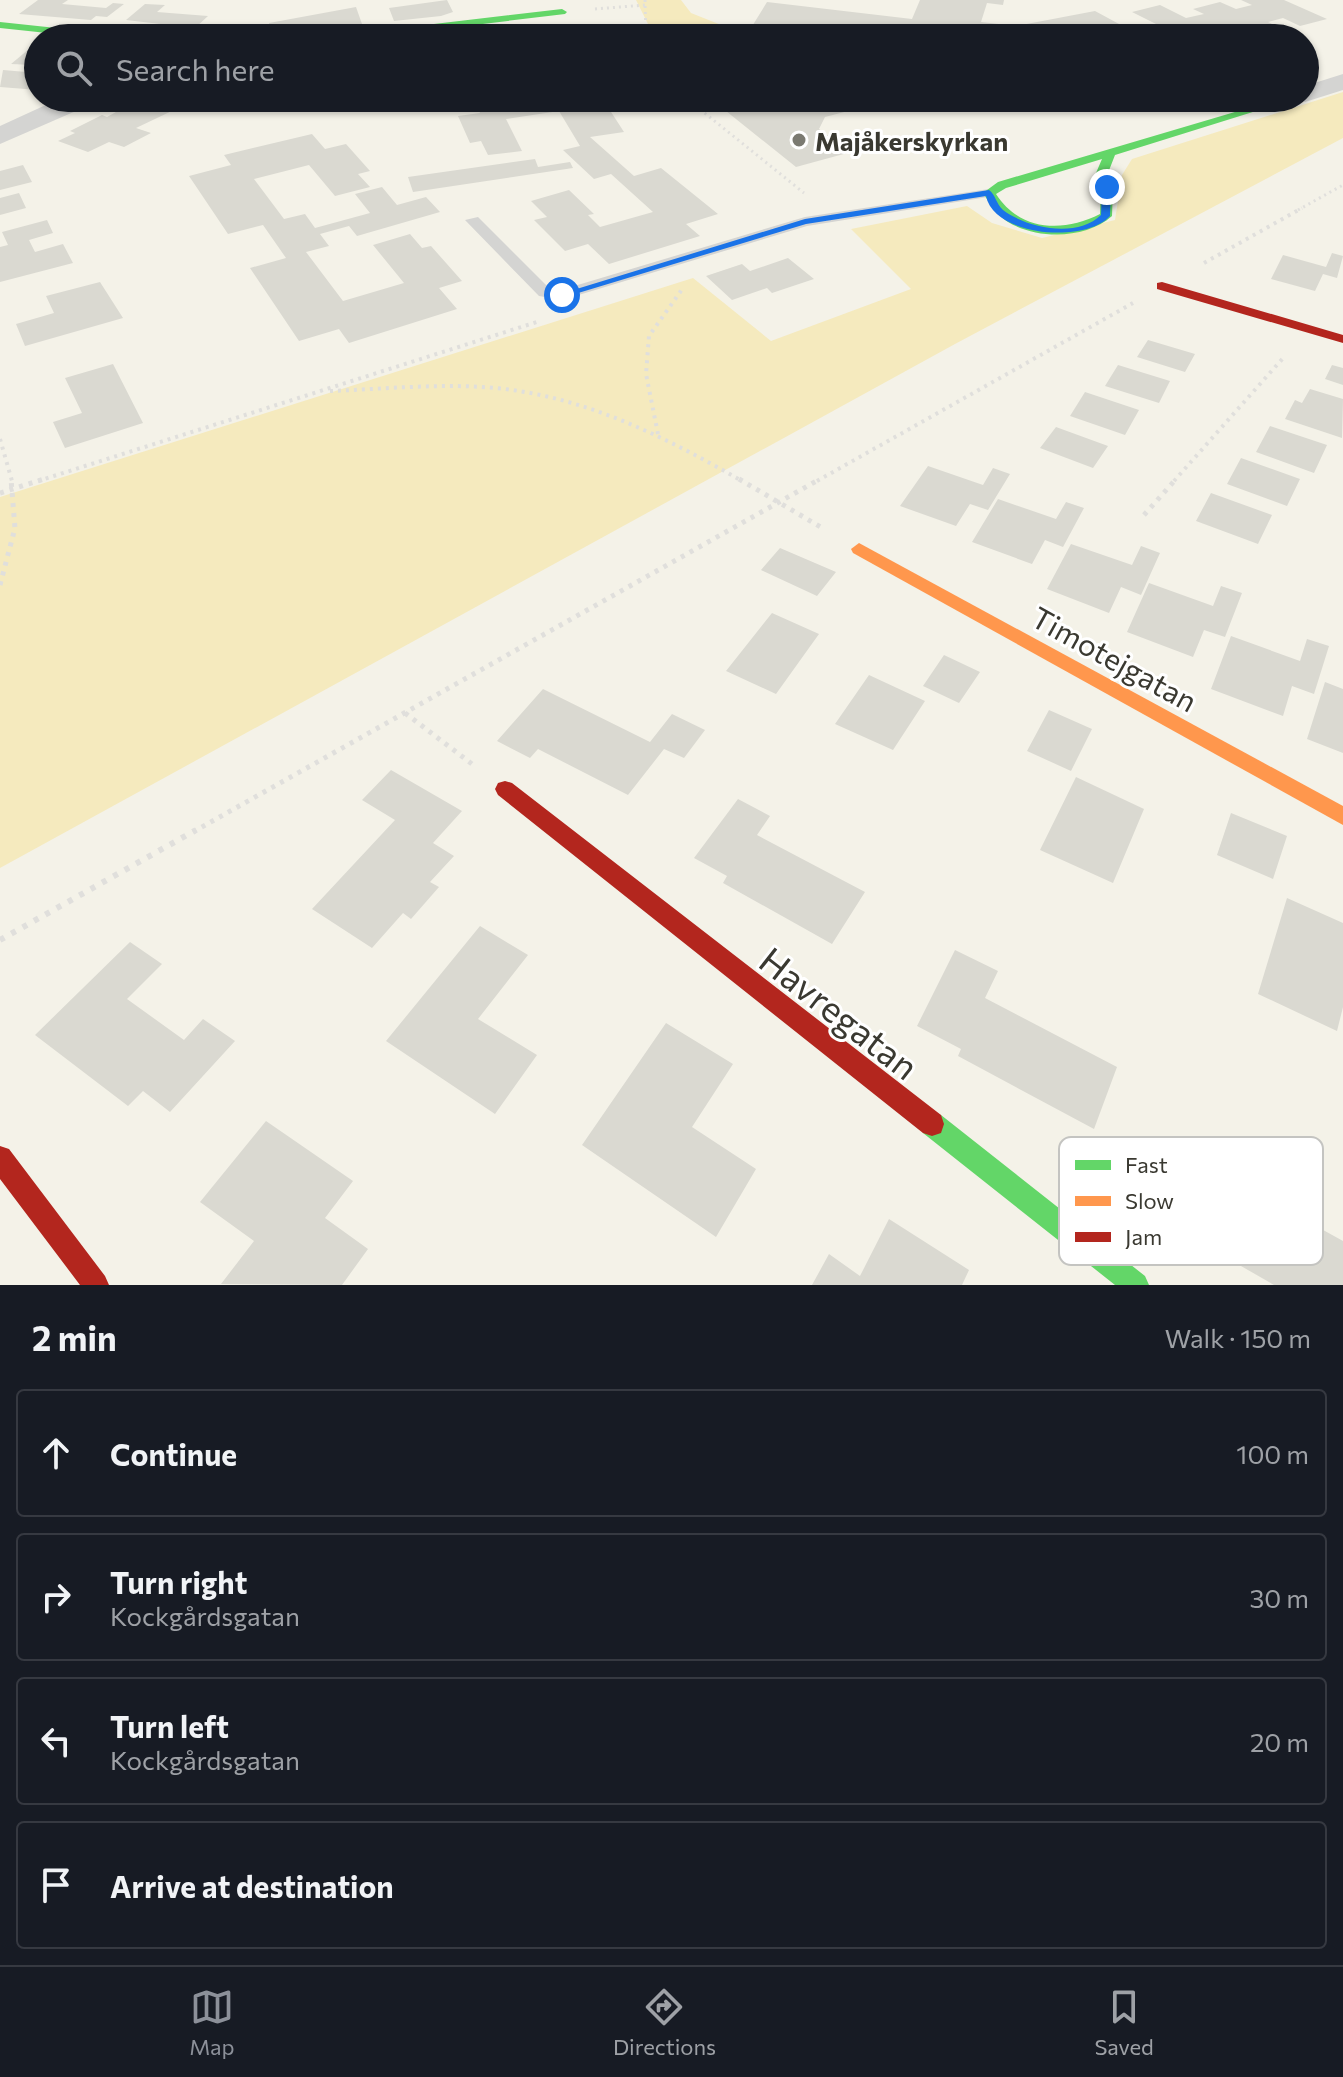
<!DOCTYPE html>
<html lang="en">
<head>
<meta charset="utf-8">
<style>
  body { margin:0; font-family:Commissioner,sans-serif; background:#20242c; color:#f1f3f6 }
  .stop { position:absolute; width:24px; height:24px; margin:-18px; border:6px solid #1a73e8; border-radius:50%; background:#fff }
  .stop.end { background:#1a73e8; border-color:#fff; box-shadow:0 2px 8px #0008 }
  .list { margin:0; padding:0; list-style:none }
  h2 { display:flex; justify-content:space-between; align-items:center; height:104px; margin:0; padding:0 32px; font-size:34px }
  h2 small { font-size:26px; font-weight:400; color:#9ea1a6 }
  .list li { display:grid; grid-template-columns:52px 1fr auto; gap:24px; align-items:center; box-sizing:border-box; height:128px; margin:0 16px 16px; padding:0 16px; border:2px solid #363941; border-radius:8px }
  .list b { display:block; font-size:30px; white-space:nowrap }
  .list p { margin:0; font-size:26px; white-space:nowrap; color:#9ea1a6 }
  .list em { font-size:26px; font-style:normal; color:#9ea1a6 }
  .icon { flex:none; width:44px; height:44px; fill:none; stroke:currentColor; stroke-width:2; stroke-linecap:round; stroke-linejoin:round }
  .map { position:relative; flex:none; width:1343px; height:1285px; overflow:hidden }
  .search { position:absolute; background:#171b24; box-shadow:0 2px 6px #0004; left:24px; right:24px; top:24px; height:88px; display:flex; align-items:center; gap:20px; box-sizing:border-box; padding:0 28px; border-radius:44px; color:#9ea1a6; font-size:30px }
  .sheet { height:680px; background:#171b24 }
  nav { display:flex; justify-content:space-around; align-items:center; box-sizing:border-box; height:112px; border-top:2px solid #363941; background:#171b24; font-size:22px; color:#9ea1a6 }
  nav a { display:grid; justify-items:center; gap:4px }
  nav .on { color:#8c9099 }
  .map>svg:first-child { display:block }
  .green { fill:#f5eabe }
  .building { fill:#dad9d1 }
  .lines { fill:none; stroke-linecap:round; stroke-linejoin:round }
  .path-far3 { stroke:#e0dfdc; stroke-width:3; stroke-dasharray:2 4; stroke-linecap:butt }
  .path-far2 { stroke:#e0dfdc; stroke-width:4; stroke-dasharray:3 5; stroke-linecap:butt }
  .path-far1 { stroke:#e0dfdc; stroke-width:5; stroke-dasharray:4 6; stroke-linecap:butt }
  .path { stroke:#e0dfdc; stroke-width:6; stroke-dasharray:5 8; stroke-linecap:butt }
  .lane { fill:#d4d4d2; fill-rule:evenodd }
  .street { fill:#d4d4d2; fill-rule:evenodd }
  .fast { fill:#63d668; fill-rule:evenodd }
  .slow { fill:#ff974d; fill-rule:evenodd }
  .jam { fill:#b3261e; fill-rule:evenodd }
  .route { fill:#1a73e8 }
  .poi-dot { fill:#7b7a71; stroke:#fff; stroke-width:3 }
  .labels { text-anchor:middle; dominant-baseline:central; stroke-width:6; stroke-linejoin:round; paint-order:stroke }
  .far-poi-label { font-size:26px; font-weight:bold; fill:#3a3931; stroke:#fff; text-anchor:start }
  .street-label { font-size:30px; fill:#3a3931; stroke:#fff }
  .near-street-label { font-size:36px; fill:#3a3931; stroke:#fff }
  .key { fill:#fff; stroke:#c4c4c1; stroke-width:2 }
  .key-label { font-size:22px; fill:#3a3931 }
</style>
</head>
<body>
<div class="map">
<svg width="1343" height="1285" viewBox="0 0 1343 1285">
  <rect width="100%" height="100%" fill="#f4f2e8"/>
  <path class="green" d="M636 0H681L691 13 754 38H655Z
    M1343 92V138L955 344 0 868V497L693 278 771 341 911 289 851 229 967 206 992 223 1042 238 1115 220 1122 175 1132 159Z"/>
  <path class="building" d="M38 0H68L62 4 106 8 113 3 124 4 107 17 96 16 91 20 19 14Z
    M447 0 453 12 441 16 394 21 389 8Z
    M920 0H1004L1003 5 987 3 981 22 1016 26 1095 11 1145 38H804L807 34 751 28 767 2 912 19Z
    M1241 0H1284L1327 19 1300 26 1283 18 1268 22 1283 29 1253 37 1227 25 1209 29 1226 38H1184L1132 12 1160 5 1186 18 1204 14 1193 9 1220 2 1236 9 1252 5Z
    M145 4 165 5 157 12 208 16 195 28 126 20Z
    M356 7 362 24 273 37 269 23Z
    M593 26 600 38H558L554 31Z
    M489 32 492 37 456 38V36Z
    M35 44 38 61 33 65 11 64Z
    M3 70 38 73V90L0 87Z
    M141 98 176 109 136 128 151 133 124 147 109 142 88 152 58 141 75 133 70 131 102 115 107 117Z
    M221 98H267V100L222 105Z
    M473 98H602L624 132 590 137 634 176 661 168 718 214 686 224 700 236 609 264 588 244 565 251 534 220 547 217 531 201 569 190 594 214 588 215 600 227 653 212 611 174 594 179 563 150 580 146 559 111 506 119 522 151 488 155 481 141 470 143 458 116 480 113Z
    M759 98H883L887 101 825 117 819 129 851 152 796 167 721 107Z
    M1011 98H1060V99L1028 108Z
    M312 134 325 149 346 144 370 171 358 174 370 187 335 196 309 165 254 179 284 219 305 214 315 228 370 213 355 194 382 187 397 205 426 197 440 212 357 236 349 226 320 234 329 246 306 252 343 301 404 283 373 245 410 234 422 248 431 246 462 281 439 288 457 309 349 343 339 329 299 341 250 268 286 258 263 225 228 234 189 176 231 165 224 155Z
    M535 159 538 167 570 162 573 168 413 192 408 177Z
    M23 165 32 182 0 190V171Z
    M19 193 26 208 0 215V198Z
    M47 220 53 233 29 240 35 252 63 244 73 263 0 282V247L8 245 2 232Z
    M1332 253 1343 256 1337 278 1323 274 1315 291 1271 279 1283 255 1326 267Z
    M788 258 814 279 772 293 767 288 732 300 706 276 742 264 750 271Z
    M100 282 123 318 25 346 16 324 54 313 46 296Z
    M1148 340 1195 354 1185 372 1137 357Z
    M113 364 143 423 65 448 53 422 82 413 65 378Z
    M1118 365 1170 381 1159 403 1105 386Z
    M1332 365 1343 368V385L1325 379Z
    M1310 389 1343 399 1342 438 1285 419 1295 400 1302 403Z
    M1085 392 1139 410 1125 435 1070 416Z
    M1270 426 1327 445 1314 473 1256 452Z
    M1056 427 1108 446 1093 468 1040 448Z
    M1241 458 1300 479 1287 506 1227 484Z
    M928 466 983 485 993 468 1010 474 988 510 970 504 956 526 900 506Z
    M1211 493 1272 515 1258 544 1196 521Z
    M998 499 1056 519 1066 502 1084 508 1063 547 1045 540 1032 564 972 542Z
    M1071 544 1132 565 1141 546 1160 553 1141 595 1121 587 1109 613 1047 589Z
    M780 548 836 572 817 596 761 570Z
    M1149 583 1213 606 1221 586 1242 593 1225 637 1204 630 1193 657 1127 632Z
    M772 613 819 634 776 694 726 671Z
    M1231 636 1300 661 1307 639 1329 646 1314 694 1292 686 1283 716 1211 689Z
    M944 655 980 672 959 703 923 686Z
    M869 675 925 701 893 750 835 724Z
    M1325 682 1343 689V753L1307 739Z
    M543 689 650 742 672 714 705 730 684 758 664 749 628 795 538 749 530 758 497 741Z
    M1049 710 1092 729 1071 771 1027 751Z
    M391 770 462 811 433 843 454 856 430 882 439 887 411 919 403 913 372 948 312 909 395 820 362 800Z
    M1076 777 1144 809 1113 883 1040 850Z
    M738 799 770 816 757 835 865 892 832 944 723 883 727 876 694 858Z
    M1231 813 1287 836 1273 879 1217 855Z
    M1287 898 1343 923V1007L1337 1031 1258 994Z
    M480 926 528 955 478 1019 537 1055 495 1114 386 1041Z
    M130 942 162 964 127 999 184 1040 203 1019 235 1041 170 1112 143 1091 128 1106 35 1035Z
    M955 950 998 971 985 998 1117 1067 1094 1129 958 1056 961 1049 917 1026Z
    M666 1023 733 1064 692 1127 756 1169 716 1237 582 1145Z
    M266 1121 353 1181 325 1218 368 1249 342 1285 221 1284 254 1241 200 1202Z
    M1221 1137 1271 1164 1262 1196 1343 1241V1285H1274L1241 1266 1244 1257 1192 1227Z
    M889 1219 969 1270 962 1285H812L829 1254 860 1276Z"/>
  <g class="lines">
    <path class="path-far3" d="M645 0 646 38
      M595 9 645 5
      M686 98 804 193
      M1298 210 1343 185"/>
    <path class="path-far2" d="M1204 263 1302 208
      M330 391C385 389 441 383 496 388 586 397 665 437 742 481
      M658 434 646 374 649 336 683 288
      M0 439 12 481
      M38 481 540 321
      M817 481 1133 303
      M1174 481 1284 357"/>
    <path class="path-far1" d="M739 479 824 529
      M0 493 44 479
      M1144 515 1176 479
      M0 585 15 528 11 479
      M405 713 472 764
      M193 832 820 479"/>
    <path class="path" d="M0 940 196 830"/>
    <path class="lane" d="M989 189 996 193 994 196 807 226 562 300 539 296 465 220 478 217 550 289 561 290 805 217Z"/>
    <path class="street" d="M1343 74V90L1305 102 1295 98H1305V86Z
      M61 98H96L92 104 0 144V126Z"/>
    <path class="fast" d="M562 9 567 12 565 14 366 38H336L341 35Z
      M0 22 122 35 127 38H94L0 28Z
      M1282 98H1298L1115 155 1108 173 1113 187 1112 216C1086 239 1038 240 1008 222 997 215 990 204 983 193L998 182ZM1102 159 1096 173 1101 187 1100 214C1063 233 1020 231 996 194L1006 188Z
      M932 1112 941 1115 1145 1276 1149 1285H1115L923 1133 920 1124 923 1115Z"/>
    <path class="slow" d="M859 543 1343 806V825L853 553 851 549Z"/>
    <path class="jam" d="M1162 282 1343 335V343L1157 289V283Z
      M505 781 512 783 941 1115 944 1124 941 1133 932 1136 923 1133 498 795 495 789 498 783Z
      M0 1146 9 1149 105 1276 109 1285H80L0 1179Z"/>
  </g>
  <path class="route" d="M1107 185 1111 187 1110 216C1085 244 994 236 986 196L806 224 565 297 557 295 805 219 989 190C996 195 996 204 1003 210 1028 229 1078 238 1101 215L1102 187Z"/>
  <circle class="poi-dot" cx="799" cy="140" r="8"/>
  <g class="labels">
    <g class="far-poi-label">
      <text x="815" y="140">Majåkerskyrkan</text>
    </g>
    <g class="street-label">
      <text transform="translate(1115 658) rotate(29)">Timotejgatan</text>
    </g>
    <g class="near-street-label">
      <text transform="translate(840 1012) rotate(38)">Havregatan</text>
    </g>
  </g>
  <rect x="1059" y="1137" width="264" height="128" rx="12" class="key"/>
  <rect x="1075" y="1160" width="36" height="10" fill="#63d668"/>
  <rect x="1075" y="1196" width="36" height="10" fill="#ff974d"/>
  <rect x="1075" y="1232" width="36" height="10" fill="#b3261e"/>
  <g class="key-label">
    <text x="1125" y="1173">Fast</text>
    <text x="1125" y="1209">Slow</text>
    <text x="1125" y="1245">Jam</text>
  </g>
</svg>
<div class="stop" style="left:562px;top:295px"></div>
<div class="stop end" style="left:1107px;top:187px"></div>
<div class="search"><svg class="icon" aria-label="search" viewBox="0 0 24 24"><circle cx="10" cy="10" r="6"/><path d="M15 15l6 6"/></svg>Search here</div>
</div>
<section class="sheet">
<h2>2 min<small>Walk · 150 m</small></h2>
<ul class="list">
<li><svg class="icon" aria-label="ahead" viewBox="0 0 24 24"><path d="M12 20V5M6 11l6-6 6 6"/></svg><div><b>Continue</b></div><em>100 m</em></li>
<li><svg class="icon" aria-label="right" viewBox="0 0 24 24"><path d="M7 20v-9h11M14 6l5 5-5 5"/></svg><div><b>Turn right</b><p>Kockgårdsgatan</p></div><em>30 m</em></li>
<li><svg class="icon" aria-label="left" viewBox="0 0 24 24"><path d="M17 20v-9H6M10 6l-5 5 5 5"/></svg><div><b>Turn left</b><p>Kockgårdsgatan</p></div><em>20 m</em></li>
<li><svg class="icon" aria-label="arrive" viewBox="0 0 24 24"><path d="M6 21V4h12l-3 4 3 4H6"/></svg><div><b>Arrive at destination</b></div></li>
</ul>
</section>
<nav>
<a class="on"><svg class="icon" aria-label="map" viewBox="0 0 24 24"><path d="M3 6l6-2 6 2 6-2v14l-6 2-6-2-6 2zM9 4v14M15 6v14"/></svg>Map</a>
<a><svg class="icon" aria-label="directions" viewBox="0 0 24 24"><path d="M12 3l9 9-9 9-9-9zM9 14v-3h6M13 9l2 2-2 2"/></svg>Directions</a>
<a><svg class="icon" aria-label="saved" viewBox="0 0 24 24"><path d="M7 4h10v16l-5-4-5 4z"/></svg>Saved</a>
</nav>
</body>
</html>
